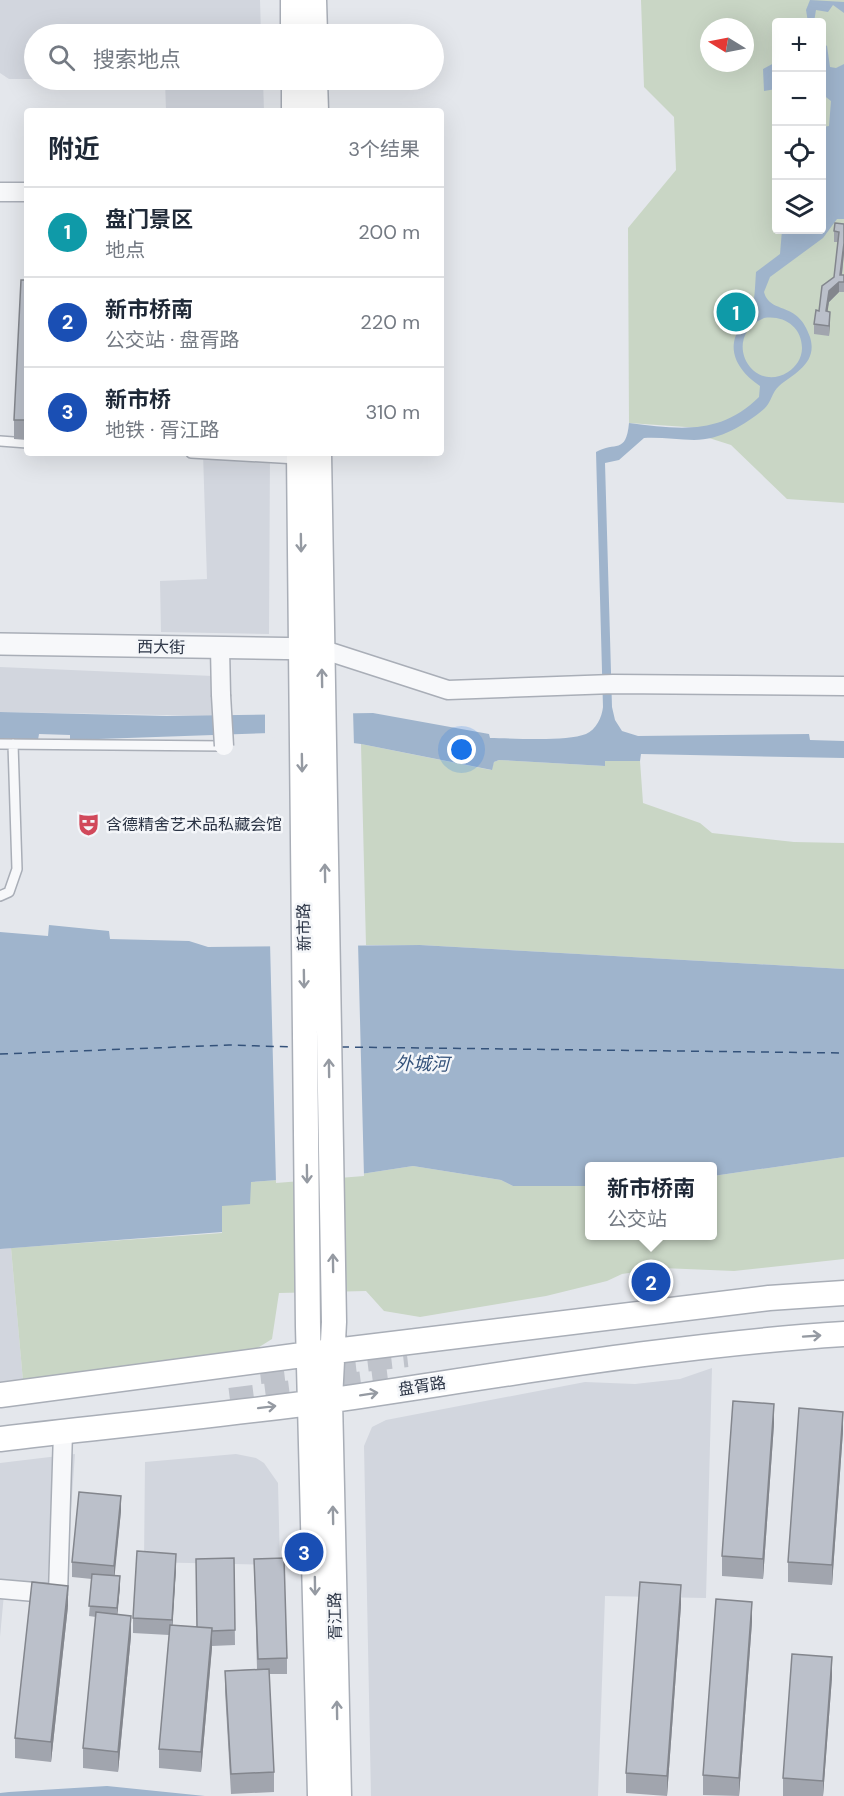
<!DOCTYPE html>
<html lang="zh">
<head>
<meta charset="utf-8">
<style>
  body { margin:0; font-family:"DM Sans","Noto Sans SC",sans-serif; background:#f2f2f3; color:#1f2937 }
  .controls { position:absolute; right:18px; top:18px; display:grid; overflow:hidden; border-radius:6px; box-shadow:0 6px 24px #0002 }
  .controls button { width:54px; height:54px; display:grid; place-items:center; padding:0; border:0; border-bottom:2px solid #e0e1e3; background:#fff; color:#1f2937; font:30px sans-serif }
  .compass { position:absolute; left:700px; top:18px; width:54px; height:54px; border-radius:50%; background:#fff; box-shadow:0 6px 24px #0002; rotate:280deg }
  .you { position:absolute; left:462px; top:750px; width:21px; height:21px; margin:-15px; border:4px solid #fff; border-radius:50%; background:#1a73e8; box-shadow:0 0 0 9px #1a73e833 }
  .badge { display:grid; place-items:center; width:39px; height:39px; border-radius:50%; background:#d1495b; color:#fff; font-size:20px; font-weight:700 }
  .pin { position:absolute; translate:-50% -50%; border:3px solid #fff; box-shadow:0 2px 6px #0006 }
  .popup { position:absolute; left:585px; top:1162px; width:132px; height:78px; box-sizing:border-box; display:grid; place-content:center; border-radius:6px; background:#fff; filter:drop-shadow(0 2px 4px #0005); font-size:20px; white-space:nowrap; color:#747a83 }
  .popup b { font-size:22px; color:#1f2937 }
  .popup::after { content:''; position:absolute; left:50%; top:100%; margin-left:-12px; border:12px solid transparent; border-top-color:#fff }
  .list { margin:0; padding:0; list-style:none }
  h2 { display:flex; justify-content:space-between; align-items:center; height:78px; margin:0; padding:0 24px; font-size:26px }
  h2 small { font-size:20px; font-weight:400; color:#747a83 }
  .list li { display:grid; grid-template-columns:39px 1fr auto; gap:18px; align-items:center; box-sizing:border-box; height:90px; padding:0 24px; border-top:2px solid #e0e1e3 }
  .list b { display:block; font-size:22px; white-space:nowrap }
  .list p { margin:0; font-size:20px; white-space:nowrap; color:#747a83 }
  .list em { font-size:20px; font-style:normal; color:#747a83 }
  .icon { flex:none; width:33px; height:33px; fill:none; stroke:currentColor; stroke-width:2; stroke-linecap:round; stroke-linejoin:round }
  .map { position:relative; flex:none; width:844px; height:1796px; overflow:hidden }
  .search { position:absolute; background:#fff; box-shadow:0 6px 24px #0002; left:24px; top:24px; width:420px; height:66px; display:flex; align-items:center; gap:15px; box-sizing:border-box; padding:0 21px; border-radius:33px; color:#747a83; font-size:22px }
  .panel { position:absolute; background:#fff; box-shadow:0 6px 24px #0002; left:24px; top:108px; width:420px; height:348px; border-radius:6px }
  .map>svg:first-child { display:block }
  .built { fill:#d2d6de }
  .green { fill:#c9d6c5; fill-rule:evenodd }
  .water { fill:#9fb4cc; fill-rule:evenodd }
  .pier { fill:#e4e7ec }
  .lines { fill:none; stroke-linecap:round; stroke-linejoin:round }
  .ferry { stroke:#34527a; stroke-width:1.5; stroke-dasharray:8 6; stroke-linecap:butt }
  .secondary-tunnel { stroke:#bfc3cb; stroke-width:24; stroke-dasharray:24 12; stroke-linecap:butt }
  .service-casing { stroke:#a9aeb7; stroke-width:12 }
  .minor-casing { stroke:#a9aeb7; stroke-width:21 }
  .tertiary-casing { stroke:#a9aeb7; stroke-width:24 }
  .secondary-casing { stroke:#a9aeb7; stroke-width:27 }
  .service { stroke:#f7f8fa; stroke-width:9 }
  .minor { stroke:#f7f8fa; stroke-width:18 }
  .tertiary { stroke:#f7f8fa; stroke-width:21 }
  .secondary { stroke:#fff; stroke-width:24 }
  .minor-bridge-casing { stroke:#a9aeb7; stroke-width:21; stroke-linecap:butt }
  .minor-bridge { stroke:#f7f8fa; stroke-width:18 }
  .wall { fill:#a1a5ae }
  .shaded-wall { fill:#83868d }
  .building { fill:#bbc0ca; stroke:#83868d; stroke-width:1.5 }
  .oneway { stroke:#959aa2 }
  .labels { text-anchor:middle; dominant-baseline:central; stroke-width:5; stroke-linejoin:round; paint-order:stroke }
  .street-label { font-size:16px; fill:#2b3445; stroke:#f4f6f9 }
  .poi-label { font-size:16px; fill:#2b3445; stroke:#f4f6f9; text-anchor:start }
  .water-label { font-size:18px; font-style:italic; fill:#34527a; stroke:#f4f6f9 }
</style>
</head>
<body>
<div class="map">
<svg width="844" height="1796" viewBox="0 0 844 1796">
  <rect width="100%" height="100%" fill="#e4e7ec"/>
  <path class="built" d="M0 0H260L261 34H34V79H9L0 73Z
    M165 80H263L264 111H166Z
    M203 453H270L269 634 161 632 160 581 207 579Z
    M0 667 213 676 216 716 0 712Z
    M11 1248 23 1381 0 1384V1249Z
    M712 1368 706 1598 605 1596 598 1796H371L364 1446 372 1427 386 1420 585 1382 635 1384 680 1379Z
    M75 1454 65 1595 4 1594 0 1637V1463Z
    M236 1454 256 1458 264 1463 278 1483 280 1565 144 1562 145 1462Z"/>
  <path class="green" d="M641 0H844V503L787 499 731 445 709 438 700 428 629 423 628 228 676 170 674 117 644 87ZM776 22H822V230H776ZM709 27H745V63H709Z
    M361 744 491 770 494 762 499 760 605 766V761H640L643 803 700 823 712 833 794 842 844 843V969L420 945H366Z
    M844 1157V1259L734 1271 662 1268 622 1274 607 1281 546 1296 420 1317 384 1311 366 1291 279 1293 272 1339 256 1349 23 1381 11 1248 222 1233V1205L251 1182 361 1174 413 1166 501 1180 513 1186H589L590 1236H712L713 1176Z"/>
  <path class="water" d="M810 0 844 2V13L833 5 828 12 816 10 814 22H808L806 10Z
    M822 42 827 46 830 67 836 68 844 64V219H837L823 238 770 277 764 292C770 315 798 300 810 337 818 363 795 373 779 386 772 392 771 403 764 409 745 425 720 440 694 440 678 440 661 437 644 438L619 460 605 463 612 707 615 720 622 731 638 736 809 734 810 740 844 741V758L641 754 640 761H605V766L499 760 494 762 492 770 361 744 271 733 70 740V735L39 734 38 740 0 738V712L167 716 373 713 489 734 490 738C513 738 566 742 586 734 596 730 602 717 603 707L596 452C615 441 626 455 629 423 678 429 720 436 759 397L760 386C739 372 724 350 741 326 743 322 748 319 750 315 755 304 755 285 756 272L780 254 782 230H822L823 127 829 126 831 101 822 94ZM764 318C784 315 802 327 802 348 802 358 796 367 788 372 752 395 720 337 764 318Z
    M776 62V89L764 91 763 69Z
    M49 925 109 931 110 939 189 941 208 947 420 945 844 969V1157L713 1176 712 1166H590L589 1186H513L501 1180 413 1166 361 1174 251 1182 250 1204 222 1206V1232L0 1249V932L48 936Z
    M107 1786 205 1796H0V1793L9 1792Z"/>
  <path class="pier" d="M353 710 354 746 265 737V711Z
    M270 942H358L364 1176 276 1183Z"/>
  <g class="lines">
    <path class="ferry" d="M341 1047 844 1053
      M0 1054 229 1045 294 1047"/>
    <path class="secondary-tunnel" d="M260 1372 407 1355
      M230 1400 388 1380"/>
    <defs>
      <path id="service" d="M0 441 27 443
        M191 453 297 459
        M0 744 224 746
        M0 896 9 892 17 869 13 744"/>
      <path id="minor" d="M0 192H27
        M220 648 221 695
        M321 649 448 690 613 684 844 686
        M0 1589 58 1594 63 1432"/>
      <path id="tertiary" d="M0 644 317 649"/>
      <path id="secondary" d="M293 0V34
        M314 0 315 34
        M294 80V111
        M315 80 316 111
        M299 453 308 1327 320 1796
        M319 453 334 1322 330 1400 339 1796
        M0 1395 310 1354 769 1298 844 1293
        M0 1439C111 1426 222 1415 333 1400 503 1375 672 1345 844 1334"/>
    </defs>
    <use href="#service" class="service-casing"/>
    <use href="#minor" class="minor-casing"/>
    <use href="#tertiary" class="tertiary-casing"/>
    <use href="#secondary" class="secondary-casing"/>
    <use href="#service" class="service"/>
    <use href="#minor" class="minor"/>
    <use href="#tertiary" class="tertiary"/>
    <use href="#secondary" class="secondary"/>
    <defs>
      <path id="minor-bridge" d="M221 695 224 746"/>
    </defs>
    <use href="#minor-bridge" class="minor-bridge-casing"/>
    <use href="#minor-bridge" class="minor-bridge"/>
  </g>
  <path class="wall" d="M844 224V253L842 275H844V292H839L829 302 827 311 830 322 829 336 814 334V324L834 277 838 242H834V231Z
    M27 280V440L14 439V420Z
    M774 1424 763 1579 722 1576V1556Z
    M843 1431 832 1585 788 1582V1562Z
    M121 1511 114 1576 120 1587 117 1614 131 1636 118 1772 83 1768V1748L96 1617 89 1616 92 1579 72 1577V1562Z
    M234 1558 235 1645 212 1646 201 1772 159 1768V1749L169 1635 133 1633V1618L176 1569 172 1625 196 1627Z
    M254 1559 287 1658V1674H269L274 1772V1792L231 1794 225 1691V1671L257 1669Z
    M681 1605 667 1796 626 1793V1773Z
    M68 1606 51 1762 15 1758V1738Z
    M752 1622 739 1796 703 1795V1775Z
    M832 1677 823 1796H783V1778Z"/>
  <path class="shaded-wall" d="M844 243V253L841 282 840 275Z
    M839 282V292L829 302 826 322V311L829 291Z
    M830 312V322L829 336V326Z
    M774 1404V1424L763 1579V1559Z
    M843 1412V1431L832 1585V1565Z
    M121 1496V1511L114 1582V1566Z
    M176 1554V1569L172 1635V1620Z
    M120 1576V1587L117 1619V1608Z
    M681 1585V1605L667 1796V1776Z
    M68 1586V1606L51 1762V1742Z
    M752 1602V1622L739 1796V1778Z
    M131 1616V1636L118 1772V1752Z
    M212 1628V1648L201 1772V1752Z
    M832 1657V1677L823 1796V1781Z"/>
  <path class="building" d="M835 223 844 224V243L840 275H844V282H839L829 291 826 311 830 312 829 326 814 324 816 310 819 311 822 286 834 277 839 232 834 231Z
    M21 280H27V420H14Z
    M733 1401 774 1404 763 1559 722 1556Z
    M799 1408 843 1412 832 1565 788 1562Z
    M79 1492 121 1496 114 1566 72 1562Z
    M137 1551 176 1554 172 1620 133 1618Z
    M234 1558 235 1630 212 1631V1628L197 1627 196 1559Z
    M284 1558 287 1658 258 1659 254 1559Z
    M92 1574 120 1576 117 1608 89 1606Z
    M32 1582 68 1586 51 1742 15 1738Z
    M640 1582 681 1585 667 1776 626 1773Z
    M716 1599 752 1602 739 1778 703 1775Z
    M96 1612 131 1616 118 1752 83 1748Z
    M170 1625 212 1628 201 1752 159 1749Z
    M792 1654 832 1657 823 1781 783 1778Z
    M269 1669 274 1772 231 1774 225 1671Z"/>
  <defs><path id="oneway-shaft" d="M-6 0H5M1.5-3L5.5 0L1.5 3" fill="none" stroke-width="1.6" stroke-linecap="round" stroke-linejoin="round" transform="scale(1.5)"/></defs>
  <g class="oneway">
    <use href="#oneway-shaft" transform="translate(301 543) rotate(89)"/>
    <use href="#oneway-shaft" transform="translate(322 678) rotate(-91)"/>
    <use href="#oneway-shaft" transform="translate(302 763) rotate(89)"/>
    <use href="#oneway-shaft" transform="translate(325 873) rotate(-91)"/>
    <use href="#oneway-shaft" transform="translate(304 979) rotate(89)"/>
    <use href="#oneway-shaft" transform="translate(329 1068) rotate(-91)"/>
    <use href="#oneway-shaft" transform="translate(307 1174) rotate(89)"/>
    <use href="#oneway-shaft" transform="translate(333 1263) rotate(-91)"/>
    <use href="#oneway-shaft" transform="translate(812 1336) rotate(-4)"/>
    <use href="#oneway-shaft" transform="translate(369 1394) rotate(-9)"/>
    <use href="#oneway-shaft" transform="translate(267 1407) rotate(-7)"/>
    <use href="#oneway-shaft" transform="translate(333 1515) rotate(-91)"/>
    <use href="#oneway-shaft" transform="translate(315 1586) rotate(89)"/>
    <use href="#oneway-shaft" transform="translate(337 1710) rotate(-91)"/>
  </g>
  <defs>
    <symbol id="theatre-bare" viewBox="-9 -9 18 18"><path d="M-5-5.5Q0-4 5-5.5V0Q5 5 0 6Q-5 5-5 0ZM-3.3-2.5H-1v1.5H-3.3ZM1-2.5H3.3v1.5H1ZM-2.8 1Q0 5.5 2.8 1Z" fill="#d1495b" stroke="#f4f6f9" stroke-width="2.5" paint-order="stroke"/></symbol>
  </defs>
  <g fill-rule="evenodd">
    <use href="#theatre-bare" x="72" y="808" width="33" height="33"/>
  </g>
  <g class="labels">
    <g class="street-label">
      <text transform="translate(161 647) rotate(1)">西大街</text>
      <text transform="translate(304 927) rotate(-91)">新市路</text>
      <text transform="translate(422 1386) rotate(-9)">盘胥路</text>
      <text transform="translate(335 1616) rotate(-91)">胥江路</text>
    </g>
    <g class="poi-label">
      <text x="106" y="824">含德精舍艺术品私藏会馆</text>
    </g>
    <g class="water-label">
      <text transform="translate(422 1064) rotate(1)">外城河</text>
    </g>
  </g>
</svg>
<div class="controls">
<button>+</button>
<button>−</button>
<button><svg class="icon" aria-label="locate" viewBox="0 0 24 24"><circle cx="12" cy="12" r="6"/><path d="M12 2v4M12 18v4M2 12h4M18 12h4"/></svg></button>
<button><svg class="icon" aria-label="layers" viewBox="0 0 24 24"><path d="M12 4l9 5-9 5-9-5zM3 14l9 5 9-5"/></svg></button>
</div>
<svg class="compass" viewBox="-18 -18 36 36"><path d="M0-13l5 13h-10z" fill="#e53935"/><path d="M0 13l5-13h-10z" fill="#747a83"/></svg>
<div class="you"></div>
<div class="pin badge" style="left:736px;top:312px;background:#0f9aa8">1</div>
<div class="pin badge" style="left:651px;top:1282px;background:#1a4fb4">2</div>
<div class="popup"><b>新市桥南</b>公交站</div>
<div class="pin badge" style="left:304px;top:1552px;background:#1a4fb4">3</div>
<div class="search"><svg class="icon" aria-label="search" viewBox="0 0 24 24"><circle cx="10" cy="10" r="6"/><path d="M15 15l6 6"/></svg>搜索地点</div>
<section class="panel">
<h2>附近<small>3个结果</small></h2>
<ul class="list">
<li><span class="badge" style="background:#0f9aa8">1</span><div><b>盘门景区</b><p>地点</p></div><em>200 m</em></li>
<li><span class="badge" style="background:#1a4fb4">2</span><div><b>新市桥南</b><p>公交站 · 盘胥路</p></div><em>220 m</em></li>
<li><span class="badge" style="background:#1a4fb4">3</span><div><b>新市桥</b><p>地铁 · 胥江路</p></div><em>310 m</em></li>
</ul>
</section>
</div>
</body>
</html>
